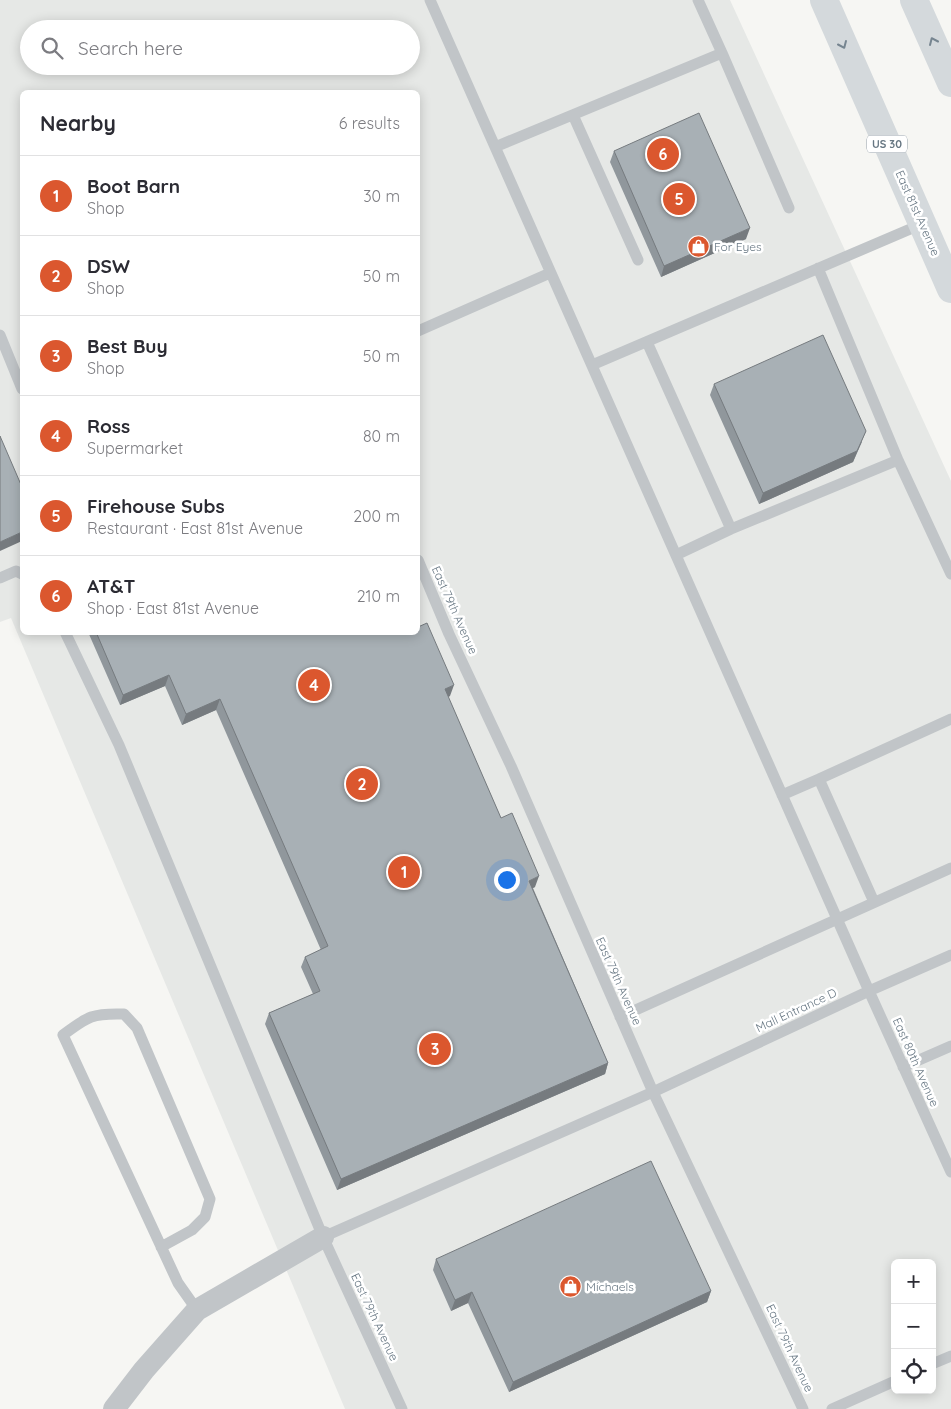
<!DOCTYPE html>
<html lang="en">
<head>
<meta charset="utf-8">
<style>
  body { margin:0; font-family:Quicksand,sans-serif; background:#f7f7f7; color:#2b2b33 }
  .controls { position:absolute; right:15px; bottom:15px; display:grid; overflow:hidden; border-radius:8px; box-shadow:0 2px 12px #0003 }
  .controls button { width:45px; height:45px; display:grid; place-items:center; padding:0; border:0; border-bottom:1px solid #e1e1e2; background:#fff; color:#2b2b33; font:25px sans-serif }
  .you { position:absolute; left:506px; top:879px; width:18px; height:18px; margin:-12px; border:4px solid #fff; border-radius:50%; background:#1a73e8; box-shadow:0 0 0 8px #1a73e833 }
  .badge { display:grid; place-items:center; width:32px; height:32px; border-radius:50%; background:#db572e; color:#fff; font-size:16px; font-weight:700 }
  .pin { position:absolute; translate:-50% -50%; border:2px solid #fff; box-shadow:0 1px 5px #0006 }
  .list { margin:0; padding:0; list-style:none }
  h2 { display:flex; justify-content:space-between; align-items:center; height:65px; margin:0; padding:0 20px; font-size:21px }
  h2 small { font-size:16px; font-weight:400; color:#7c7c81 }
  .list li { display:grid; grid-template-columns:32px 1fr auto; gap:15px; align-items:center; box-sizing:border-box; height:80px; padding:0 20px; border-top:1px solid #e1e1e2 }
  .list b { display:block; font-size:19px; white-space:nowrap }
  .list p { margin:0; font-size:16px; white-space:nowrap; color:#7c7c81 }
  .list em { font-size:16px; font-style:normal; color:#7c7c81 }
  .icon { flex:none; width:28px; height:28px; fill:none; stroke:currentColor; stroke-width:2; stroke-linecap:round; stroke-linejoin:round }
  .map { position:relative; flex:none; width:951px; height:1409px; overflow:hidden }
  .search { position:absolute; background:#fff; box-shadow:0 2px 12px #0003; left:20px; top:20px; width:400px; height:55px; display:flex; align-items:center; gap:12px; box-sizing:border-box; padding:0 18px; border-radius:28px; color:#7c7c81; font-size:19px }
  .panel { position:absolute; background:#fff; box-shadow:0 2px 12px #0003; left:20px; top:90px; width:400px; height:545px; border-radius:8px }
  .map>svg:first-child { display:block }
  .built { fill:#e6e8e6; fill-rule:evenodd }
  .lines { fill:none; stroke-linecap:round; stroke-linejoin:round }
  .service { stroke:#c1c5c8; stroke-width:11 }
  .minor { stroke:#c1c5c8; stroke-width:22 }
  .trunk { stroke:#d4d9dc; stroke-width:28 }
  .wall { fill:#90979c }
  .shaded-wall { fill:#767b7f }
  .building { fill:#a8b0b5; stroke:#767b7f }
  .oneway { stroke:#768590 }
  .labels { text-anchor:middle; dominant-baseline:central; stroke-width:5; stroke-linejoin:round; paint-order:stroke }
  .shield { fill:#fff; stroke:#949fa8; stroke-width:1 }
  .shield-label { font-size:11px; font-weight:bold; fill:#667682 }
  .street-label { font-size:12px; fill:#667682; stroke:#fff }
  .poi-label { font-size:12px; fill:#667682; stroke:#fff; text-anchor:start }
</style>
</head>
<body>
<div class="map">
<svg width="951" height="1409" viewBox="0 0 951 1409">
  <rect width="100%" height="100%" fill="#f6f6f3"/>
  <path class="built" d="M0 0H730L951 481V1409H345L11 618 0 622ZM29 29H411V66H29ZM22 92H418V632H22ZM895 1263H932V1390H895Z"/>
  <g class="lines">
    <path class="service" d="M430 0 869 991 951 1172
      M698 0 722 53
      M573 115 638 260
      M495 147 722 53 789 208
      M418 331 550 273
      M0 335 22 389
      M647 342 731 529 676 555
      M592 365 922 224
      M898 460 951 574
      M731 529 898 460 818 268
      M418 560 449 634 511 766 653 1092 803 1409
      M0 578 16 571 22 574
      M65 632 119 745 323 1237 402 1409
      M782 795 819 779
      M874 902 819 779 951 719
      M620 1017 951 868
      M903 1067 951 1046
      M323 1237 653 1092 869 991 951 955
      M161 1247 192 1230 205 1217 210 1199 137 1028 124 1014C93 1013 88 1016 63 1035L178 1283 197 1310
      M932 1364 951 1356
      M832 1409 895 1381"/>
    <path class="minor" d="M114 1409 144 1370 197 1310 323 1237"/>
    <path class="trunk" d="M824 0 951 289
      M914 0 951 83"/>
  </g>
  <path class="wall" d="M614 151 746 239 661 277 610 162Z
    M714 384 862 442 853 462 759 504 710 395Z
    M88 632H418L450 696 448 697 501 818 535 887 533 888 608 1063 605 1074 337 1190 265 1024 269 1013 313 994 301 967 305 957 321 950 216 710 182 725 165 686 120 705Z
    M436 1259 711 1291 707 1302 509 1392 468 1303 451 1311 433 1270Z"/>
  <path class="shaded-wall" d="M750 228 746 239 661 277 664 266Z
    M866 431 853 462 759 504 763 493Z
    M22 532V541L0 551V542Z
    M169 675 165 686 120 705 123 695Z
    M454 685 450 696 441 700 445 689Z
    M220 699 216 710 182 725 186 714Z
    M539 876 535 887 526 891 529 881Z
    M608 1063 605 1074 337 1190 341 1179Z
    M711 1291 707 1302 509 1392 513 1382Z
    M472 1292 468 1303 451 1311 455 1300Z"/>
  <path class="building" d="M699 113 750 228 664 266 614 151Z
    M823 335 866 431 857 451 763 493 714 384Z
    M0 436 22 487V532L0 542Z
    M427 623 454 685 445 689 501 818 512 813 539 876 529 881 608 1063 341 1179 269 1013 320 991 305 957 328 946 220 699 186 714 169 675 123 695 96 632H418V627Z
    M651 1161 711 1291 513 1382 472 1292 455 1300 436 1259Z"/>
  <defs><path id="oneway-chevron" d="M-2-3.5L2.5 0L-2 3.5" fill="none" stroke-width="1.6" stroke-linecap="round" stroke-linejoin="round" transform="scale(1.25)"/></defs>
  <g class="oneway">
    <use href="#oneway-chevron" transform="translate(933 41) rotate(-114)"/>
    <use href="#oneway-chevron" transform="translate(843 45) rotate(66)"/>
  </g>
  <defs>
    <symbol id="shop-disc" viewBox="-11 -11 22 22"><circle r="9.5" fill="#db572e" stroke="#fff"/><path d="M-5-2.5h2.3a2.7 3.5 0 0 1 5.4 0H5L5.5 6h-11ZM-1.5-2.5h3a1.5 2.3 0 0 0-3 0Z" fill="#fff"/></symbol>
  </defs>
  <g fill-rule="evenodd">
    <use href="#shop-disc" x="686" y="234" width="25" height="25"/>
    <use href="#shop-disc" x="558" y="1274" width="25" height="25"/>
  </g>
  <g class="labels">
    <rect class="shield" x="867" y="135.5" width="40" height="17" rx="4"/>
    <g class="shield-label">
      <text x="887" y="144">US 30</text>
    </g>
    <g class="street-label">
      <text transform="translate(918 213) rotate(66)">East 81st Avenue</text>
      <text transform="translate(455 610) rotate(66)">East 79th Avenue</text>
      <text transform="translate(619 981) rotate(66)">East 79th Avenue</text>
      <text transform="translate(796 1010) rotate(-25)">Mall Entrance D</text>
      <text transform="translate(916 1062) rotate(66)">East 80th Avenue</text>
      <text transform="translate(375 1317) rotate(65)">East 79th Avenue</text>
      <text transform="translate(790 1348) rotate(65)">East 79th Avenue</text>
    </g>
    <g class="poi-label">
      <text x="714" y="246">For Eyes</text>
      <text x="586" y="1286">Michaels</text>
    </g>
  </g>
</svg>
<div class="controls">
<button>+</button>
<button>−</button>
<button><svg class="icon" aria-label="locate" viewBox="0 0 24 24"><circle cx="12" cy="12" r="6"/><path d="M12 2v4M12 18v4M2 12h4M18 12h4"/></svg></button>
</div>
<div class="you"></div>
<div class="pin badge" style="left:404px;top:872px">1</div>
<div class="pin badge" style="left:362px;top:784px">2</div>
<div class="pin badge" style="left:435px;top:1049px">3</div>
<div class="pin badge" style="left:314px;top:685px">4</div>
<div class="pin badge" style="left:679px;top:199px">5</div>
<div class="pin badge" style="left:663px;top:154px">6</div>
<div class="search"><svg class="icon" aria-label="search" viewBox="0 0 24 24"><circle cx="10" cy="10" r="6"/><path d="M15 15l6 6"/></svg>Search here</div>
<section class="panel">
<h2>Nearby<small>6 results</small></h2>
<ul class="list">
<li><span class="badge">1</span><div><b>Boot Barn</b><p>Shop</p></div><em>30 m</em></li>
<li><span class="badge">2</span><div><b>DSW</b><p>Shop</p></div><em>50 m</em></li>
<li><span class="badge">3</span><div><b>Best Buy</b><p>Shop</p></div><em>50 m</em></li>
<li><span class="badge">4</span><div><b>Ross</b><p>Supermarket</p></div><em>80 m</em></li>
<li><span class="badge">5</span><div><b>Firehouse Subs</b><p>Restaurant · East 81st Avenue</p></div><em>200 m</em></li>
<li><span class="badge">6</span><div><b>AT&amp;T</b><p>Shop · East 81st Avenue</p></div><em>210 m</em></li>
</ul>
</section>
</div>
</body>
</html>
